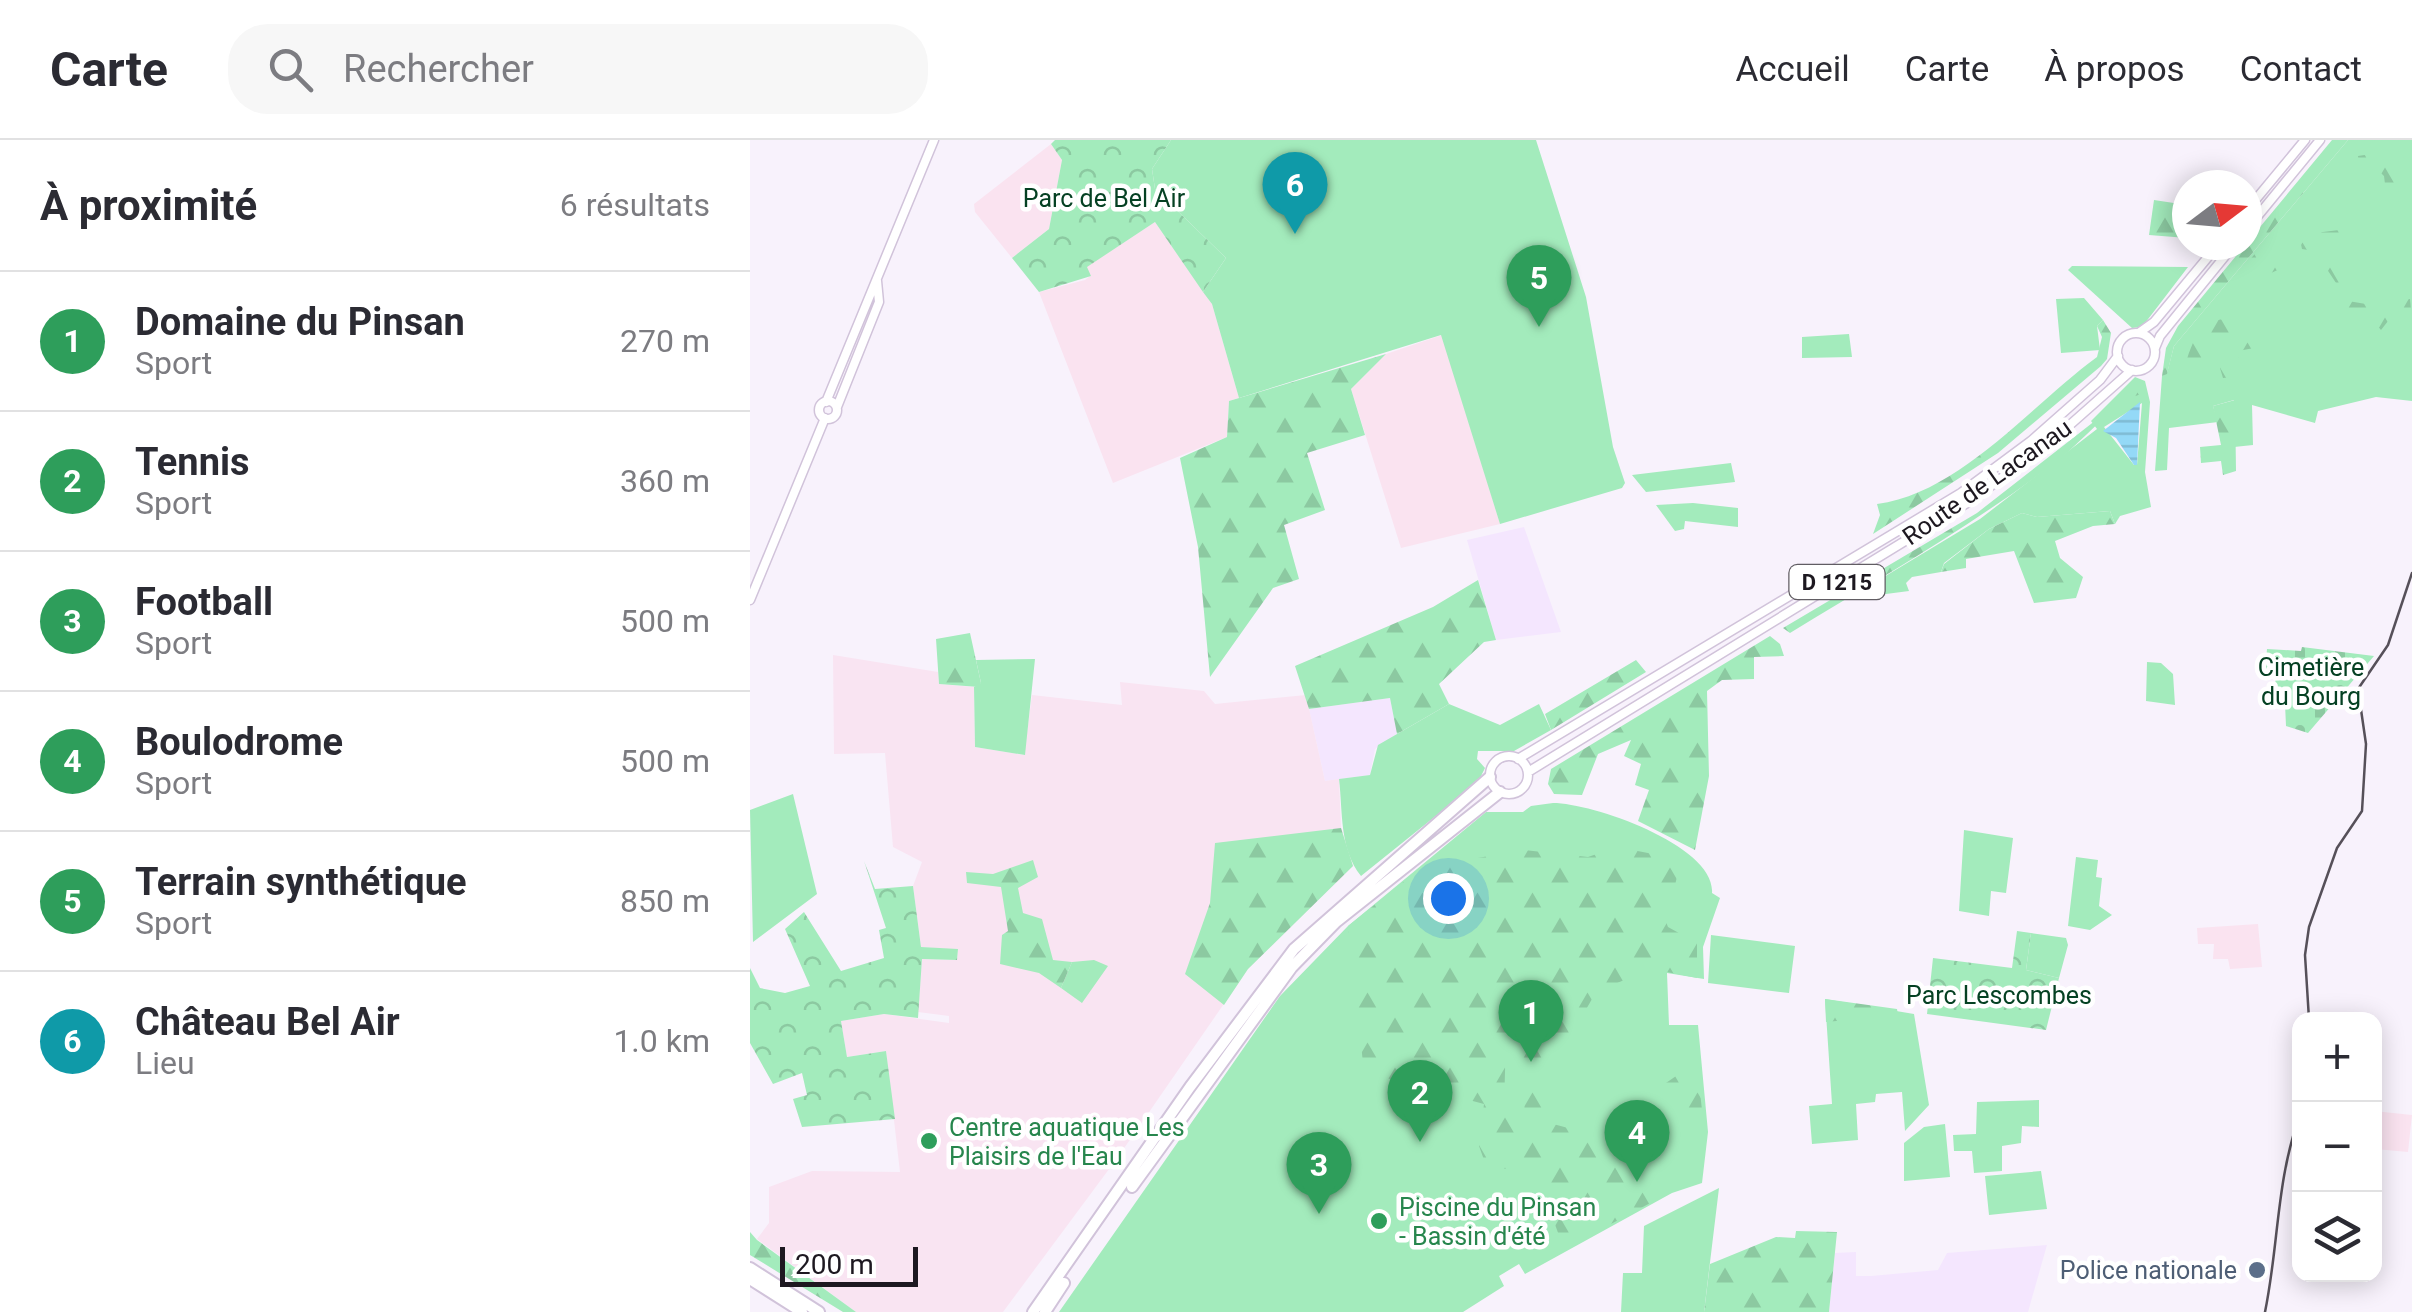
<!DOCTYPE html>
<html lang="fr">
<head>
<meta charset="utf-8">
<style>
  body { margin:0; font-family:Roboto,sans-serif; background:#f7f7f7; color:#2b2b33 }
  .controls { position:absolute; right:30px; bottom:30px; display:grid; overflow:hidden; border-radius:20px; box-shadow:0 5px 25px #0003 }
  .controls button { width:90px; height:90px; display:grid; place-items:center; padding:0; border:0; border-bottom:2px solid #e1e1e2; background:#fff; color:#2b2b33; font:50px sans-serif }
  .compass { position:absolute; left:1422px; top:30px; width:90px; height:90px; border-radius:50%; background:#fff; box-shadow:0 5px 25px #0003; rotate:74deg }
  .scale { position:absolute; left:30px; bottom:25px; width:138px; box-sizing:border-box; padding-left:10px; border:5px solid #1d1820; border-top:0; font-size:28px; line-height:35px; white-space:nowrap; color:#1d1820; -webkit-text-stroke:8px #fff; paint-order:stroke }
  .you { position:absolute; left:698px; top:758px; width:35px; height:35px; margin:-25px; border:8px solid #fff; border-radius:50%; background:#1a73e8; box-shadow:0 0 0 15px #1a73e833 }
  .badge { display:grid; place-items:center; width:65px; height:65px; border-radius:50%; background:#1a73e8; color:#fff; font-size:32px; font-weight:700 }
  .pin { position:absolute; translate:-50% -82px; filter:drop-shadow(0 2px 5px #0008) }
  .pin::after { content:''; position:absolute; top:52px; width:35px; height:30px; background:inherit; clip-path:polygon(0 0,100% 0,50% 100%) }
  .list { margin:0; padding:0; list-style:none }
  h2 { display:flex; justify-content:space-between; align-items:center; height:130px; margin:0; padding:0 40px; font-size:42px }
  h2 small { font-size:32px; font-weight:400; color:#7c7c81 }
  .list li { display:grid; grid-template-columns:65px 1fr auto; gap:30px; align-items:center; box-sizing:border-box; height:140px; padding:0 40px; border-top:2px solid #e1e1e2 }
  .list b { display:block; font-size:38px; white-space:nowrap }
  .list p { margin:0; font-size:32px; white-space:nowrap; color:#7c7c81 }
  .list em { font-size:32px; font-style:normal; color:#7c7c81 }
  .icon { flex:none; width:55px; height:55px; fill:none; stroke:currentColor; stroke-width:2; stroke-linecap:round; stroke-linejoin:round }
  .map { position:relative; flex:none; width:1662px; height:1172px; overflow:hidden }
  header { display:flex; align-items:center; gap:60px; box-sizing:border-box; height:140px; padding:0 50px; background:#fff; border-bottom:2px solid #e1e1e2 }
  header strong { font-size:48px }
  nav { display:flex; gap:55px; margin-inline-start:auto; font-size:35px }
  .search { width:700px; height:90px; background:#f7f7f7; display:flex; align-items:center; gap:25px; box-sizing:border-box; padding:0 35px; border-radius:40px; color:#7c7c81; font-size:38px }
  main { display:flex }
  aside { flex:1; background:#fff }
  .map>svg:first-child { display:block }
  .built { fill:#f4e6fe }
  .industrial { fill:#f9e4f2 }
  .education { fill:#fae3f0 }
  .green { fill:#a3ebbc; fill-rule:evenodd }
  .forest { fill:url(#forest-firs); fill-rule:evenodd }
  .cemetery { fill:url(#cemetery-stones) }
  .park { fill:url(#park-crowns) }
  .water { fill:url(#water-rules) }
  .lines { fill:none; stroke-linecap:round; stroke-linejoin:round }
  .major-casing { stroke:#d1c3da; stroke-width:11 }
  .highway-casing { stroke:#d1c3da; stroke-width:14 }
  .major { stroke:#fff; stroke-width:8 }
  .highway { stroke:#fff; stroke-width:10 }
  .tram { stroke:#565059; stroke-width:2.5 }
  .leisure-dot { fill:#2e9e5b; stroke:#fff; stroke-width:4 }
  .service-dot { fill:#5c6f8a; stroke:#fff; stroke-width:4 }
  .labels { text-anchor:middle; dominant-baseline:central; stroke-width:9; stroke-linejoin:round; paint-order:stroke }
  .shield { fill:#fff; stroke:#615d63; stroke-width:2.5 }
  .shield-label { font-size:22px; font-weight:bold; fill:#1d1820 }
  .park-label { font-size:25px; fill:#054123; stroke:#fff }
  .street-label { font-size:25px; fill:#1d1820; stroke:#fff }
  .leisure-label { font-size:25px; fill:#27864d; stroke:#fff; text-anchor:start }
  .service-label { font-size:25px; fill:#4e5e75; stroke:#fff; text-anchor:end }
</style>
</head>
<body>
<header>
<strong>Carte</strong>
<div class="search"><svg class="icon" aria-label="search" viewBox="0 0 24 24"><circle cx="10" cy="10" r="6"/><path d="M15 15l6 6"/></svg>Rechercher</div>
<nav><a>Accueil</a><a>Carte</a><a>À propos</a><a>Contact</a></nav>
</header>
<main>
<aside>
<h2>À proximité<small>6 résultats</small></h2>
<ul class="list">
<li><span class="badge" style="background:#2e9e5b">1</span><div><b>Domaine du Pinsan</b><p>Sport</p></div><em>270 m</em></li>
<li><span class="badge" style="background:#2e9e5b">2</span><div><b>Tennis</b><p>Sport</p></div><em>360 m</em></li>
<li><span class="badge" style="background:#2e9e5b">3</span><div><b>Football</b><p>Sport</p></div><em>500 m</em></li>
<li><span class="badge" style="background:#2e9e5b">4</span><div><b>Boulodrome</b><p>Sport</p></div><em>500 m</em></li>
<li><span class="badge" style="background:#2e9e5b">5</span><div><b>Terrain synthétique</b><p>Sport</p></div><em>850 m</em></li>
<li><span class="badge" style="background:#0f9aa8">6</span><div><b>Château Bel Air</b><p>Lieu</p></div><em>1.0 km</em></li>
</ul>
</aside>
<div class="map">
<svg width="1662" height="1172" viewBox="0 0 1662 1172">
  <defs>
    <pattern id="forest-firs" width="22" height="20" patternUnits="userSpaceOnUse" patternTransform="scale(2.5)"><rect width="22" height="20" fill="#a3ebbc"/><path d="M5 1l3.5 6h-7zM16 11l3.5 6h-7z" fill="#8cc9a1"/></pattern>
    <pattern id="cemetery-stones" width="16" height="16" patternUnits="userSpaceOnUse" patternTransform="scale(2.5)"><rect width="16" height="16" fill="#a3ebbc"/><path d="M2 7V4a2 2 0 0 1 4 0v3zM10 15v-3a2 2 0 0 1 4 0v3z" fill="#8cc9a1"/></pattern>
    <pattern id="park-crowns" width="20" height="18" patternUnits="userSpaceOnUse" patternTransform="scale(2.5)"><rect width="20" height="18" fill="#a3ebbc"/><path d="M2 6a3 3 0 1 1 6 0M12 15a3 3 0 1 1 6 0" fill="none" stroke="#8cc9a1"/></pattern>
    <pattern id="water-rules" width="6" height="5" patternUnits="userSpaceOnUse" patternTransform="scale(2.5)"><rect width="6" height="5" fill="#94d9f7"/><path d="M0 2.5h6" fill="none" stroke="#7fbad3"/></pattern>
  </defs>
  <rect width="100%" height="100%" fill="#f8f2fc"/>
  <path class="built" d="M774 387 811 492 746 500 717 400Z
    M640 558 647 594 625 609 620 635 575 641 559 569Z
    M1297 1105 1278 1172H1079L1085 1113 1106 1112V1136H1121L1188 1130 1197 1113Z"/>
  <path class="industrial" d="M83 515 188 532 189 544 224 547 225 607 274 615 282 555 372 565 370 542 454 551 465 564 556 555 575 641 589 639 591 688 603 726 498 829 368 1017 253 1172H106L7 1099 19 1083V1047L62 1031 150 1032 136 911 97 917 91 881 134 874 199 883V876L168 872 172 819 207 820 208 810 171 807 163 746 172 722 143 707 135 613 84 614Z"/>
  <path class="education" d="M301 4 312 20 299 89 262 118 225 72 224 64Z
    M405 82 462 164 489 258 479 261 477 297 363 343 289 152 335 140 340 136 336 127Z
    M692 195 750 384 651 408 601 249 636 214Z
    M1508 784 1512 827 1480 829 1478 819H1463L1464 804H1448L1447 788Z
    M1624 971 1662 975 1658 1012 1625 1009Z"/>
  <path class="green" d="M421 0H786L836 157 863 307 875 343 872 348 750 384 691 195 489 258 462 164 453 152 476 118 405 49 402 29Z
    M1598 0H1662V261L1626 257 1568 271 1565 283 1502 265 1503 305 1484 307V260L1463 266 1468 282 1419 288 1417 330 1405 331 1412 236 1417 233 1424 206Z
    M1322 126 1438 127 1392 187 1382 188 1318 130Z
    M1334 158 1353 180 1347 186 1350 210 1311 213 1306 159Z
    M1099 194 1102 217 1052 218V197Z
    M1385 237 1395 241 1400 262 1395 332 1401 367 1370 376 1365 384 1360 371 1287 377 1272 373 1239 389 1194 423 1191 432 1162 437 1156 443 1159 451 1113 457 1109 452 1230 379 1347 289 1341 281ZM1392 263 1387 325H1384L1354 287Z
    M981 323 985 342 896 352 882 335Z
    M943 363 988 368V387L935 381 934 389 925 391 906 365Z
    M285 519 275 615 225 607 224 547 231 543 226 520Z
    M1397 522 1411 523 1423 534 1425 565 1396 561Z
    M699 564 750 585 789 564 801 590 764 611H728L727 619 735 628 728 642 611 736C589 708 593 672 589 639L620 635 628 605Z
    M43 654 67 754 3 802 0 670Z
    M803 663C843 663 966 706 962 753L970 758 953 807 954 839 917 833 919 885H948L958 992 952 1043 922 1053 775 1134 769 1124 749 1136 754 1146 713 1172H309L530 856 598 786 736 672H773L781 666Z
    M1214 690 1263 698 1256 753 1241 751 1239 776 1209 771Z
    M1326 717 1348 720 1346 737 1352 738 1349 766 1362 775 1340 790 1318 786Z
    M1281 793 1316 798 1318 805 1309 838 1276 830Z
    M961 795 1045 806 1039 853 958 843Z
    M344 820 358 826 332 863 311 848 322 822Z
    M1075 859 1164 874 1179 965 1155 991 1152 952 1126 954 1125 962 1106 964 1108 1000 1062 1004 1059 966 1082 964Z
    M1289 960V987L1272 986 1271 1003 1252 1006V1031L1224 1033 1222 1011H1204L1203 995 1226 994 1227 962Z
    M1195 984 1200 1037 1154 1041V1003L1174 987Z
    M1291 1031 1297 1069 1239 1075 1235 1036Z
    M969 1048 954 1172H871L873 1133H892L894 1086Z"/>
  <path class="forest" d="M1582 0H1598L1424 206 1417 234 1412 236 1416 208 1428 186Z
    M1621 0H1635L1637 9 1653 6 1655 55 1637 60 1634 36 1623 25 1609 26 1608 16 1621 14Z
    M1404 60 1437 65V98L1399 95Z
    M1589 90 1596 133 1590 149 1565 111 1552 109 1549 95Z
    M1518 99H1528L1554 131 1540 136 1532 128 1521 133 1501 132 1496 124Z
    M1627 154 1638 155 1641 161 1660 159 1662 180 1642 176 1631 190 1619 176 1598 173V161L1616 164Z
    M1486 178 1509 182 1504 208 1488 211 1492 236 1473 238 1467 218 1437 219C1447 189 1454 179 1486 178Z
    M1353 180 1361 193 1357 219 1351 226 1248 313 1123 394 1130 375 1127 364C1210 353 1280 266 1347 217L1352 197 1347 186Z
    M636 214 601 249 615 295 557 313 575 370 534 385 549 439 523 448 460 537 448 407 430 318 477 297 479 261Z
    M1387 248 1393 254C1372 255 1330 303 1311 318 1225 384 1132 437 1040 493L1033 488 1227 373Z
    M1485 260 1486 331 1473 335 1471 321 1451 323 1450 307 1471 305 1463 266Z
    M1360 371 1365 384 1343 386 1305 401 1310 418 1333 437 1326 458 1284 463 1264 411 1216 419V428L1191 432 1194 424 1239 389 1272 373 1287 377Z
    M728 440 746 500 734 502 689 544 699 564 647 594 640 558 559 569 545 526 683 467Z
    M220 493 231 543 229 547 189 544 186 499Z
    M1020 496 1030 504 1034 516 1004 517V539L972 540 957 551 959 636 945 710 888 681 899 650 885 645 891 624 874 616 881 600 848 614 832 655 804 654 798 644 801 629Z
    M886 520 896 532 801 590 795 574Z
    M591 688 603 726 498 829 474 865 435 834 460 763 465 703Z
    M867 707 934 720C922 740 927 758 914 777L918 787 947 803V838L917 832 910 843 886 835 846 852 826 887 799 916 792 981 885 1006 882 1021 899 1025 900 1032 891 1040 881 1039V1044L897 1047 904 1061 814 1109 796 1060 772 1052 762 1029 737 1028 729 1006 734 964 614 932 598 786 671 728 773 710 838 717ZM761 882 776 892 771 919 775 976 754 969 756 895Z
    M283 720 288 737 268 748 273 773 292 779 303 820 322 822 311 848 289 833 250 824 252 795 258 791 251 747 217 743 216 732 243 734Z
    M1075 859 1147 869 1148 875 1076 882Z
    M929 934H948L954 988 942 989 912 971 913 945Z
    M1046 1091 1087 1092 1079 1172H954L960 1124 1026 1097 1045 1098Z
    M0 1092 7 1100 106 1172H93L0 1115Z"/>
  <path class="cemetery" d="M1552 507 1624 516 1558 593 1536 586 1535 564 1524 563 1526 532 1515 530 1517 509 1551 511Z"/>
  <path class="park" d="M305 0H421L402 29 405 49 476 118 453 152 405 82 337 127 341 136 289 152 262 118 299 89 312 20 301 4Z
    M114 721 125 749 163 746 171 807 208 809 207 820 172 819 168 878 134 874 91 881 97 917 136 911 145 979 52 987 43 959 57 955 52 933 23 944 0 903V828L10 848 35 853 60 846 35 789 54 772 91 831 134 818 129 790 136 788Z
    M1267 791 1281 793 1276 830 1309 838 1296 890 1177 874 1183 818 1262 828Z"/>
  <path class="water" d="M1390 262 1387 325H1384L1366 298 1353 291Z"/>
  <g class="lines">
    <defs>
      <path id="major" d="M1497 70 1555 0
        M1497 89 1570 0
        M1390 192 1404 182 1468 105
        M1367 212a19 19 0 1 1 38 0a19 19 0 1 1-38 0Z
        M1405 208 1410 196 1484 105
        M69 270a9 9 0 1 1 18 0a9 9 0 1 1-18 0Z
        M76 262 184 0
        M87 267 129 162 127 141
        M0 460 75 278
        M740 635a19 19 0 1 1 38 0a19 19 0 1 1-38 0Z
        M768 619 1211 353 1281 301 1350 240 1368 216
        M778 632 1217 363 1296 306 1382 230"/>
      <path id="highway" d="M382 1047 542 827 586 782 750 652
        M0 1128 69 1172
        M0 1139 52 1172
        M283 1172 440 947 544 809 740 637
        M295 1172 314 1143"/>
    </defs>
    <use href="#major" class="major-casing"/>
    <use href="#highway" class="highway-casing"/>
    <use href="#major" class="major"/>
    <use href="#highway" class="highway"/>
    <path class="tram" d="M1559 879 1555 815 1559 787 1587 708 1612 671 1616 604 1608 549 1638 505 1662 433
      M1515 1172C1529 1104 1526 1040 1550 975"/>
  </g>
  <g class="leisure-dot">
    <circle cx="179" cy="1001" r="10"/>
    <circle cx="629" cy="1081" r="10"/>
  </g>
  <circle class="service-dot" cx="1507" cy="1130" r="10"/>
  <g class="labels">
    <rect class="shield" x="1039.5" y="425" width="95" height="34" rx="8"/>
    <g class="shield-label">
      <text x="1087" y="442">D 1215</text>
    </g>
    <g class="park-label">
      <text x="354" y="58">Parc de Bel Air</text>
      <text x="1561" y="527">Cimetière<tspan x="1561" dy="29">du Bourg</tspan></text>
      <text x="1249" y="855">Parc Lescombes</text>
    </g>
    <g class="street-label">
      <text transform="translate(1237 342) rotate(-35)">Route de Lacanau</text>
    </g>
    <g class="leisure-label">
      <text x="199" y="987">Centre aquatique Les<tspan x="199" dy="29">Plaisirs de l'Eau</tspan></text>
      <text x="649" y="1067">Piscine du Pinsan<tspan x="649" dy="29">- Bassin d'été</tspan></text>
    </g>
    <g class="service-label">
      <text x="1487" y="1130">Police nationale</text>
    </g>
  </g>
</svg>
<div class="controls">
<button>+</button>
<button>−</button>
<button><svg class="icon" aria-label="layers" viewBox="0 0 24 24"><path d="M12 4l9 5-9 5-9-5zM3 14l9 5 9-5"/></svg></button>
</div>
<svg class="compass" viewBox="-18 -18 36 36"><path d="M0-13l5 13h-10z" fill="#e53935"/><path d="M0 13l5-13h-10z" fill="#7c7c81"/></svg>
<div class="scale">200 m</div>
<div class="you"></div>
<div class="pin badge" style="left:781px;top:922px;background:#2e9e5b">1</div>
<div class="pin badge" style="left:670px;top:1002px;background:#2e9e5b">2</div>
<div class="pin badge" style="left:569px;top:1074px;background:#2e9e5b">3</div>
<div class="pin badge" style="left:887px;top:1042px;background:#2e9e5b">4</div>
<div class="pin badge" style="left:789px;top:187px;background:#2e9e5b">5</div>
<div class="pin badge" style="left:545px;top:94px;background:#0f9aa8">6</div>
</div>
</main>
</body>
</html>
